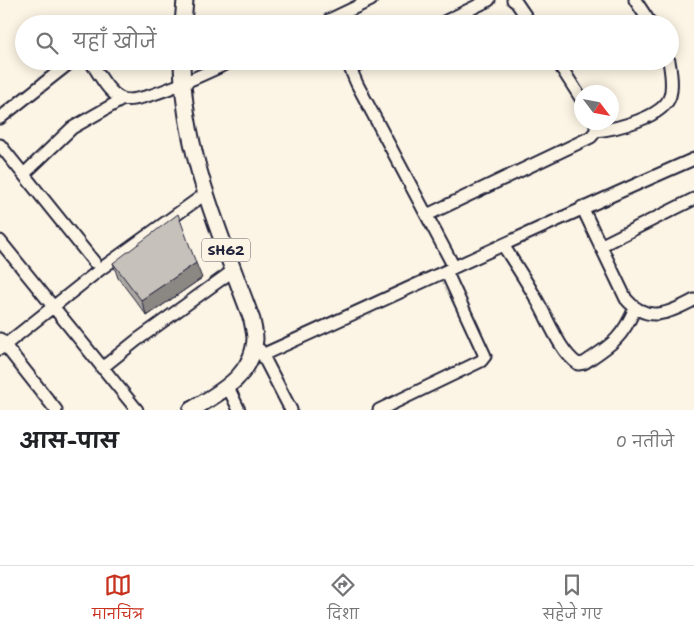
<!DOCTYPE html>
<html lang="hi">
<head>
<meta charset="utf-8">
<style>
  body { margin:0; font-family:"Shantell Sans","Playpen Sans Deva",sans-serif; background:#f2f2f2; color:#202124 }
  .compass { position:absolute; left:574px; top:85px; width:45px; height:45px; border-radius:50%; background:#fff; box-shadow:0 2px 12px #0003; rotate:122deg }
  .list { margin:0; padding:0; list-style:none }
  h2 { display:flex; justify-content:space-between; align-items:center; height:65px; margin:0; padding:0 20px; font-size:21px }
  h2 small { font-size:16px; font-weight:400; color:#757577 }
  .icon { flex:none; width:28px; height:28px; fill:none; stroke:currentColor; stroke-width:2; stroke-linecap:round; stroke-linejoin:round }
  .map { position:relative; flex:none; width:694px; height:410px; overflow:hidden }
  .search { position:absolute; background:#fff; box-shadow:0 2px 12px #0003; left:15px; right:15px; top:15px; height:55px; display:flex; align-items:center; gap:12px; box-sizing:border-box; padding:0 18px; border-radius:28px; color:#757577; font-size:19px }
  .sheet { height:155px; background:#fff }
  nav { display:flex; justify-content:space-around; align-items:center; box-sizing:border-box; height:70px; border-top:1px solid #e0e0e0; background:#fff; font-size:14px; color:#757577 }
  nav a { display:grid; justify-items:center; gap:2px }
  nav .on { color:#c8321e }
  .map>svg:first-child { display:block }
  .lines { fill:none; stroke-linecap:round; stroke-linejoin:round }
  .minor-casing { stroke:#22223b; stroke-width:15 }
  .major-casing { stroke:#22223b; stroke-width:19 }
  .minor { stroke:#fcf5e5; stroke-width:11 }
  .major { stroke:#fcf5e5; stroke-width:15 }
  .wall { fill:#aaa6a1; stroke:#22223b }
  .shaded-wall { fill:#8b8783; stroke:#22223b }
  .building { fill:#c6c1bb; stroke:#22223b }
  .labels { text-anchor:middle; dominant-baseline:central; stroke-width:4.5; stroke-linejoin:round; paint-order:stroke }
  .shield { fill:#fcf5e5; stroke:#63616e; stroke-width:1 }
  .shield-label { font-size:14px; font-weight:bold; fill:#22223b }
</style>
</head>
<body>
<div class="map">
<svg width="694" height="410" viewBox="0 0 694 410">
  <rect width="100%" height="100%" fill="#fcf5e5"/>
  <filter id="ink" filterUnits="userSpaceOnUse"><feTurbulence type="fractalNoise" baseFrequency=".02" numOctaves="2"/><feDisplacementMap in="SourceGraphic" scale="10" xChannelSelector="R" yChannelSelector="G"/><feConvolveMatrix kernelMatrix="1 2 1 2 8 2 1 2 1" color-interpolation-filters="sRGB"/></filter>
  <g filter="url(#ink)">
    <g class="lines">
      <defs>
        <path id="minor" d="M513 0 516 2 531 24
          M635 0 651 24
          M329 20 371 0
          M440 24 489 0
          M90 61C99 73 108 94 123 99 140 105 213 70 232 61
          M347 61 357 84 454 267
          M557 61 582 100
          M351 68 365 61
          M0 118 72 61
          M596 131C616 129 664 117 670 96 673 86 671 72 669 61
          M0 145 94 262
          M24 174 72 128 123 99
          M582 207 626 299C647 324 670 313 694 300
          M427 215 591 137 596 131V122
          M0 241 137 410
          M503 245C515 264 527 282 538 302 549 321 560 352 578 364L584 363C611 345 622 339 635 308
          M600 246 694 199
          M0 339 56 410
          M0 349 102 268 205 194
          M260 350 291 410
          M262 355C407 290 549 222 694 159
          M102 368 137 340 234 270
          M228 387 239 410
          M379 410 481 361 485 356 446 271"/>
        <path id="major" d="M183 24 185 0
          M182 61C183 153 221 235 252 320 253 326 255 333 255 339 253 376 219 393 191 410"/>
      </defs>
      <use href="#minor" class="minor-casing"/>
      <use href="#major" class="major-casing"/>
      <use href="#minor" class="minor"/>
      <use href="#major" class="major"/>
    </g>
    <path class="wall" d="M113 263 202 278 147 316 118 278Z"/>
    <path class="shaded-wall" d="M196 263 202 278 147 316 141 300Z"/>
    <path class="building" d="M178 214 196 263 141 300 113 263Z"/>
  </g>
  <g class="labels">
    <rect class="shield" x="202" y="238.5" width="48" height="23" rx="4"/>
    <g class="shield-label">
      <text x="226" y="250">SH62</text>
    </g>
  </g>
</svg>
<svg class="compass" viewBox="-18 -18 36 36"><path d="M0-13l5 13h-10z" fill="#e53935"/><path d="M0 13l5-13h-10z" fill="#757577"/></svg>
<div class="search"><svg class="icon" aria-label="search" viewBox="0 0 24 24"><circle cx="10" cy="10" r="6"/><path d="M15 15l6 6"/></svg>यहाँ खोजें</div>
</div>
<section class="sheet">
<h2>आस-पास<small>0 नतीजे</small></h2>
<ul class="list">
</ul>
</section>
<nav>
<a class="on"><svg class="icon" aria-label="map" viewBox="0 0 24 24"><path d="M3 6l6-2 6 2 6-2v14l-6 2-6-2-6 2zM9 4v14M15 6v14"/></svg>मानचित्र</a>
<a><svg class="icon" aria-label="directions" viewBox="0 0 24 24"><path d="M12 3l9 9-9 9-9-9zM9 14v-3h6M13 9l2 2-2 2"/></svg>दिशा</a>
<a><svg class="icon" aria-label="saved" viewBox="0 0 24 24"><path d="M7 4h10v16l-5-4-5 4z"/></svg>सहेजे गए</a>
</nav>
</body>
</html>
